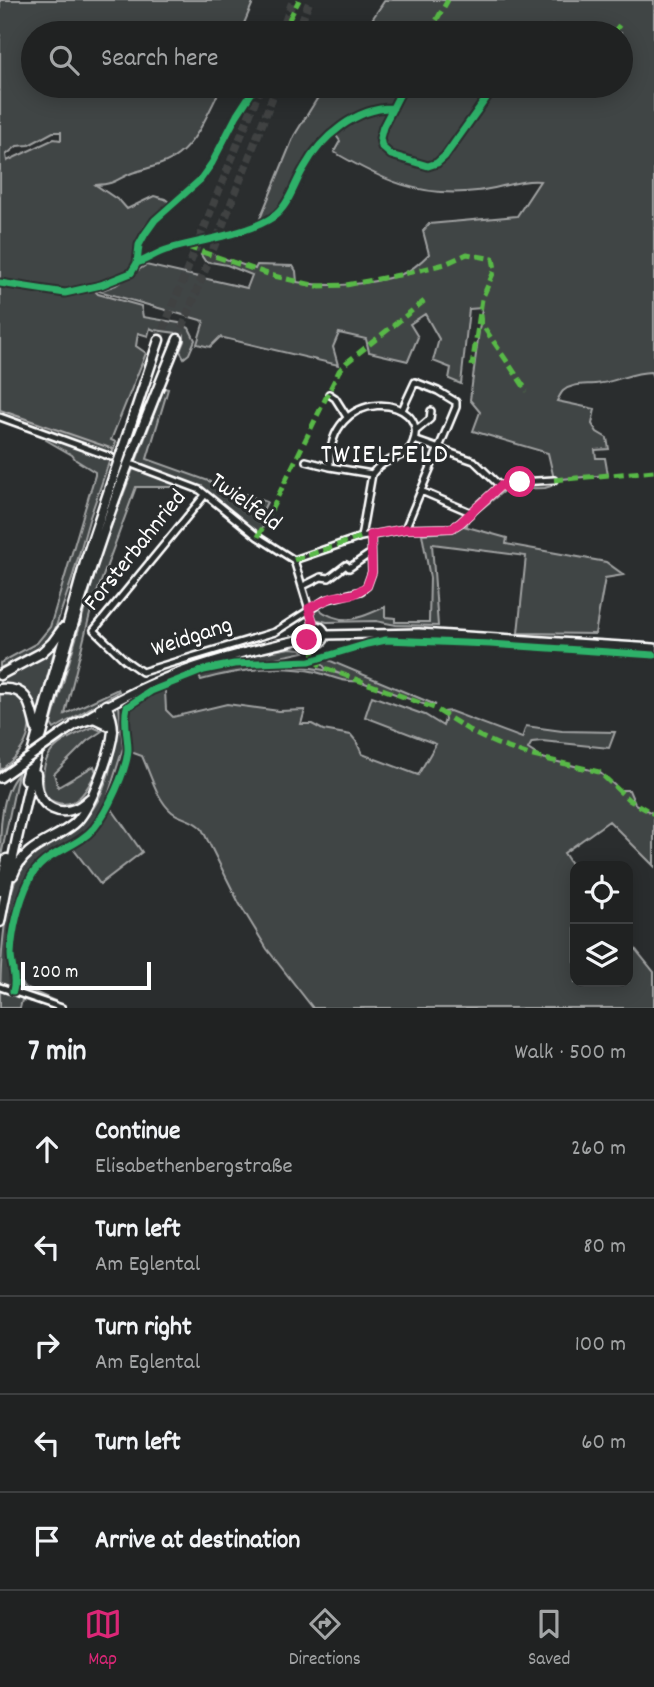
<!DOCTYPE html>
<html lang="en">
<head>
<meta charset="utf-8">
<style>
  body { margin:0; font-family:Dekko,sans-serif; background:#2d2f2f; color:#f1f3f6 }
  .controls { position:absolute; right:21px; bottom:21px; display:grid; overflow:hidden; border-radius:14px; box-shadow:0 4px 18px #0003 }
  .controls button { width:63px; height:63px; display:grid; place-items:center; padding:0; border:0; border-bottom:2px solid #3d3f40; background:#202222; color:#f1f3f6; font:35px sans-serif }
  .scale { position:absolute; left:21px; bottom:18px; width:130px; box-sizing:border-box; padding-left:7px; border:4px solid #fff; border-top:0; font-size:19px; line-height:24px; white-space:nowrap; color:#fff; -webkit-text-stroke:5px #2a2d2e; paint-order:stroke }
  .stop { position:absolute; width:21px; height:21px; margin:-16px; border:5px solid #db2777; border-radius:50%; background:#fff }
  .stop.end { background:#db2777; border-color:#fff; box-shadow:0 2px 7px #0008 }
  .list { margin:0; padding:0; list-style:none }
  h2 { display:flex; justify-content:space-between; align-items:center; height:91px; margin:0; padding:0 28px; font-size:30px }
  h2 small { font-size:23px; font-weight:400; color:#a2a4a5 }
  .list li { display:grid; grid-template-columns:46px 1fr auto; gap:21px; align-items:center; box-sizing:border-box; height:98px; padding:0 28px; border-top:2px solid #3d3f40 }
  .list b { display:block; font-size:26px; white-space:nowrap }
  .list p { margin:0; font-size:23px; white-space:nowrap; color:#a2a4a5 }
  .list em { font-size:23px; font-style:normal; color:#a2a4a5 }
  .icon { flex:none; width:38px; height:38px; fill:none; stroke:currentColor; stroke-width:2; stroke-linecap:round; stroke-linejoin:round }
  .map { position:relative; flex:none; width:654px; height:1008px; overflow:hidden }
  .search { position:absolute; background:#202222; box-shadow:0 4px 18px #0003; left:21px; right:21px; top:21px; height:77px; display:flex; align-items:center; gap:18px; box-sizing:border-box; padding:0 24px; border-radius:38px; color:#a2a4a5; font-size:26px }
  .sheet { height:581px; background:#202222 }
  nav { display:flex; justify-content:space-around; align-items:center; box-sizing:border-box; height:98px; border-top:2px solid #3d3f40; background:#202222; font-size:19px; color:#a2a4a5 }
  nav a { display:grid; justify-items:center; gap:4px }
  nav .on { color:#db2777 }
  .map>svg:first-child { display:block }
  .green { fill:#414445; stroke:#a0a2a2; stroke-width:2; fill-rule:evenodd }
  .lines { fill:none; stroke-linecap:round; stroke-linejoin:round }
  .stream { stroke:#a6a7a7; stroke-width:2 }
  .highway-tunnel { stroke:#3f4243; stroke-width:8; stroke-dasharray:8 4; stroke-linecap:butt }
  .minor-casing { stroke:#fff; stroke-width:10 }
  .major-casing { stroke:#fff; stroke-width:12 }
  .highway-casing { stroke:#fff; stroke-width:13 }
  .minor { stroke:#2a2d2e; stroke-width:5 }
  .major { stroke:#2a2d2e; stroke-width:7 }
  .highway { stroke:#2a2d2e; stroke-width:8 }
  .major-bridge-casing { stroke:#fff; stroke-width:12; stroke-linecap:butt }
  .major-bridge { stroke:#2a2d2e; stroke-width:7 }
  .quiet { stroke:#58b947; stroke-width:5; stroke-dasharray:10 5; stroke-linecap:butt }
  .cycleway-casing { stroke:#2a2d2e; stroke-width:11 }
  .cycleway { stroke:#2db169; stroke-width:7 }
  .route { stroke:#db2777; stroke-width:9 }
  .labels { text-anchor:middle; dominant-baseline:central; stroke-width:6; stroke-linejoin:round; paint-order:stroke }
  .street-label { font-size:24px; fill:#fff; stroke:#2a2d2e }
  .quarter-label { font-size:28px; letter-spacing:2px; fill:#fff; stroke:#2a2d2e }
</style>
</head>
<body>
<div class="map">
<svg width="654" height="1008" viewBox="0 0 654 1008">
  <rect width="100%" height="100%" fill="#2a2d2e"/>
  <filter id="ink" filterUnits="userSpaceOnUse"><feTurbulence type="fractalNoise" baseFrequency=".0143" numOctaves="2"/><feDisplacementMap in="SourceGraphic" scale="14" xChannelSelector="R" yChannelSelector="G"/><feConvolveMatrix kernelMatrix="1 2 1 2 8 2 1 2 1" color-interpolation-filters="sRGB"/></filter>
  <g filter="url(#ink)">
    <path class="green" d="M0 0H254L240 33H33V86H222C210 108 199 139 178 155 165 165 147 168 132 173 116 179 117 184 96 185L121 202 127 209 154 196 165 199 169 202C159 211 142 225 139 238 136 250 136 261 131 273L117 280 92 288 98 294 141 306 143 317 179 323 189 328 195 340 189 354 184 358 180 351 184 341V334L154 330 150 328 148 336 138 333 136 346 146 353 111 440 116 442 89 520 72 579 53 635 40 648 0 668V663L37 643 50 627 95 475V472L76 460 72 455 46 440 49 435 0 417ZM53 132H61V140L54 139 7 161 6 155 17 146 29 145Z
      M385 0H654V382L651 372C631 372 614 383 595 384 584 385 573 383 563 391 561 393 558 399 557 401L595 409 592 424 597 432 607 438 609 449 595 450 596 458H605L608 475 561 479 551 486 545 488 506 489 469 519 467 525 460 523 500 486 554 479 548 453 473 431 480 412 470 400 482 308 469 309 461 384 449 379 451 368 433 361 439 339 425 314 410 324 418 337 408 361 369 352 366 339 339 333 333 347 338 365 220 337 210 347 197 344 204 321 99 291 116 285 146 265 247 288 252 275 227 265 205 261 201 255 205 252 255 269 257 265 293 266 296 271 297 282C330 288 370 285 402 274 412 270 422 261 429 254L423 231 429 224 517 216 540 181C520 179 498 189 477 191 420 198 382 180 334 152L340 141 332 130C321 140 310 150 302 163 288 188 287 207 259 221L294 136 325 86H491L439 158 442 164 499 86H621V33C613 33 605 34 598 33 574 31 558 17 533 33H363Z
      M164 388 168 389 147 459 267 502 261 514 268 516 258 537 194 487H136L92 606 65 714 118 689 119 691 54 729 51 724 101 553Z
      M460 525 507 538 506 544 606 562 624 575 605 578 595 634 518 633 526 556 432 544 438 626 396 625 376 621 327 622 315 619 313 612 317 608C343 627 358 619 385 607V617L395 618V622H429L430 578 422 534 448 532Z
      M56 644 38 713C24 690 27 694 0 687V679Z
      M290 648 301 649 304 652 275 658 246 660 243 665C277 666 307 664 340 674L325 668 320 661 326 659 436 705H426L359 681C343 683 331 676 316 672 278 664 237 670 201 680L198 675 232 666 235 658Z
      M165 690 166 710 173 717 227 704 279 711 305 710 301 724H312L323 730 351 735 356 741 362 754 418 775 436 744 365 717 372 696 425 715 443 726 445 719 443 712 450 711 522 738 526 726 562 731 615 732 609 748 542 741 532 742 528 749 542 758 599 772 620 790H629L635 804 654 814V866L609 821 564 853 575 870V982H628V940L654 972V1008H313L267 949 239 903 202 829C194 819 181 819 172 812 157 800 150 773 142 756L128 751 124 714 127 707 151 691Z
      M10 691C44 714 29 751 0 770V692Z
      M119 705 123 748 102 815 109 805 142 852 100 884 71 846C60 851 47 856 38 866 19 886 7 949 15 975L18 976 23 987 55 1001 57 1006 22 1000 20 1008H0C0 969 2 907 19 872 30 849 55 844 73 830 106 806 121 746 113 709Z
      M93 727 102 731 87 741 54 774 58 787 94 766 96 772C84 795 73 815 45 797 36 753 56 742 93 727Z
      M18 774 0 861C0 833 0 794 18 774Z"/>
    <g class="lines">
      <path class="stream" d="M0 410 113 449"/>
      <path class="highway-tunnel" d="M281 33 293 0
        M297 33 310 0
        M178 339 277 86
        M159 340 261 86"/>
      <defs>
        <path id="minor" d="M329 394 335 398 347 417
          M0 417 111 457
          M417 430 430 419 431 411
          M414 440 474 461 500 486
          M306 461 330 467
          M134 465 200 490 258 537 294 560 314 626
          M421 491 470 512
          M205 495 94 630 125 660 142 672 275 632 325 600 361 591 367 586 372 572 371 535
          M405 529 452 528 460 523 500 486 520 482 554 480
          M361 537 372 474 330 467C326 383 432 395 413 443 407 460 384 456 372 474
          M294 560 361 537 405 529 456 407V402L438 391 415 382 402 410
          M303 586 321 577 329 578 346 565 349 568 368 555
          M0 987 62 1008"/>
        <path id="major" d="M307 635a9 9 0 1 1 18 0a9 9 0 1 1-18 0Z
          M325 635 419 633 654 648
          M63 733C145 678 211 658 307 638
          M0 778 17 766"/>
        <path id="highway" d="M0 675 41 653 52 643 63 628
          M0 689C30 687 30 706 36 728
          M100 708 107 725
          M75 724 94 718 107 724
          M36 774C34 808 64 824 89 799
          M25 779 86 559 159 340
          M13 875C24 845 52 842 74 824 90 811 111 752 113 731 113 722 110 713 106 705
          M0 891 7 859
          M0 922C27 779 65 638 114 502 134 447 156 393 178 339"/>
      </defs>
      <use href="#minor" class="minor-casing"/>
      <use href="#major" class="major-casing"/>
      <use href="#highway" class="highway-casing"/>
      <use href="#minor" class="minor"/>
      <use href="#major" class="major"/>
      <use href="#highway" class="highway"/>
      <defs>
        <path id="major-bridge" d="M17 766 63 733"/>
      </defs>
      <use href="#major-bridge" class="major-bridge-casing"/>
      <use href="#major-bridge" class="major-bridge"/>
      <path class="quiet" d="M282 33 299 0
        M429 33 448 0
        M539 33 560 30 582 33
        M613 33 622 22
        M187 247 274 276 317 286 346 285 399 275 445 264 467 254 493 259 495 269 482 299 472 366
        M480 315 481 323 527 391
        M554 480 654 471
        M258 537 339 371 346 363 428 298
        M294 560 361 537
        M313 645 314 661 325 668 434 708 475 734 497 744 529 755 599 772 629 800 654 814"/>
      <defs>
        <path id="cycleway" d="M404 86 383 127 380 138 382 147 391 155 428 166 437 163 445 156 495 86
          M137 263C147 260 156 253 166 250 196 241 248 234 273 217 289 206 294 184 304 168 321 137 357 107 393 108
          M0 283 65 293 101 285 131 273 137 263 139 245 145 234 155 220 200 180 212 163 237 115 256 86
          M13 991C17 977 11 967 11 954 12 931 19 902 29 881 41 852 75 850 94 828 107 812 127 770 128 750 128 735 123 721 127 707L151 691 204 670 234 664 310 661 367 644 386 640 490 644 654 655"/>
      </defs>
      <use href="#cycleway" class="cycleway-casing"/>
      <use href="#cycleway" class="cycleway"/>
    </g>
  </g>
  <g class="lines" filter="url(#ink)">
    <path class="route" d="M307 640V632L314 626 309 608 333 597 354 594 367 586 372 572 371 535 405 529 452 528 460 523 500 486 520 482"/>
  </g>
  <g class="labels">
    <g class="street-label">
      <text transform="translate(245 503) rotate(36)">Twielfeld</text>
      <text transform="translate(136 551) rotate(-51)">Forsterbahnried</text>
      <text transform="translate(192 638) rotate(-18)">Weidgang</text>
    </g>
    <g class="quarter-label">
      <text x="385" y="457">TWIELFELD</text>
    </g>
  </g>
</svg>
<div class="controls">
<button><svg class="icon" aria-label="locate" viewBox="0 0 24 24"><circle cx="12" cy="12" r="6"/><path d="M12 2v4M12 18v4M2 12h4M18 12h4"/></svg></button>
<button><svg class="icon" aria-label="layers" viewBox="0 0 24 24"><path d="M12 4l9 5-9 5-9-5zM3 14l9 5 9-5"/></svg></button>
</div>
<div class="scale">200 m</div>
<div class="stop" style="left:520px;top:482px"></div>
<div class="stop end" style="left:307px;top:640px"></div>
<div class="search"><svg class="icon" aria-label="search" viewBox="0 0 24 24"><circle cx="10" cy="10" r="6"/><path d="M15 15l6 6"/></svg>Search here</div>
</div>
<section class="sheet">
<h2>7 min<small>Walk · 500 m</small></h2>
<ul class="list">
<li><svg class="icon" aria-label="ahead" viewBox="0 0 24 24"><path d="M12 20V5M6 11l6-6 6 6"/></svg><div><b>Continue</b><p>Elisabethenbergstraße</p></div><em>260 m</em></li>
<li><svg class="icon" aria-label="left" viewBox="0 0 24 24"><path d="M17 20v-9H6M10 6l-5 5 5 5"/></svg><div><b>Turn left</b><p>Am Eglental</p></div><em>80 m</em></li>
<li><svg class="icon" aria-label="right" viewBox="0 0 24 24"><path d="M7 20v-9h11M14 6l5 5-5 5"/></svg><div><b>Turn right</b><p>Am Eglental</p></div><em>100 m</em></li>
<li><svg class="icon" aria-label="left" viewBox="0 0 24 24"><path d="M17 20v-9H6M10 6l-5 5 5 5"/></svg><div><b>Turn left</b></div><em>60 m</em></li>
<li><svg class="icon" aria-label="arrive" viewBox="0 0 24 24"><path d="M6 21V4h12l-3 4 3 4H6"/></svg><div><b>Arrive at destination</b></div></li>
</ul>
</section>
<nav>
<a class="on"><svg class="icon" aria-label="map" viewBox="0 0 24 24"><path d="M3 6l6-2 6 2 6-2v14l-6 2-6-2-6 2zM9 4v14M15 6v14"/></svg>Map</a>
<a><svg class="icon" aria-label="directions" viewBox="0 0 24 24"><path d="M12 3l9 9-9 9-9-9zM9 14v-3h6M13 9l2 2-2 2"/></svg>Directions</a>
<a><svg class="icon" aria-label="saved" viewBox="0 0 24 24"><path d="M7 4h10v16l-5-4-5 4z"/></svg>Saved</a>
</nav>
</body>
</html>
